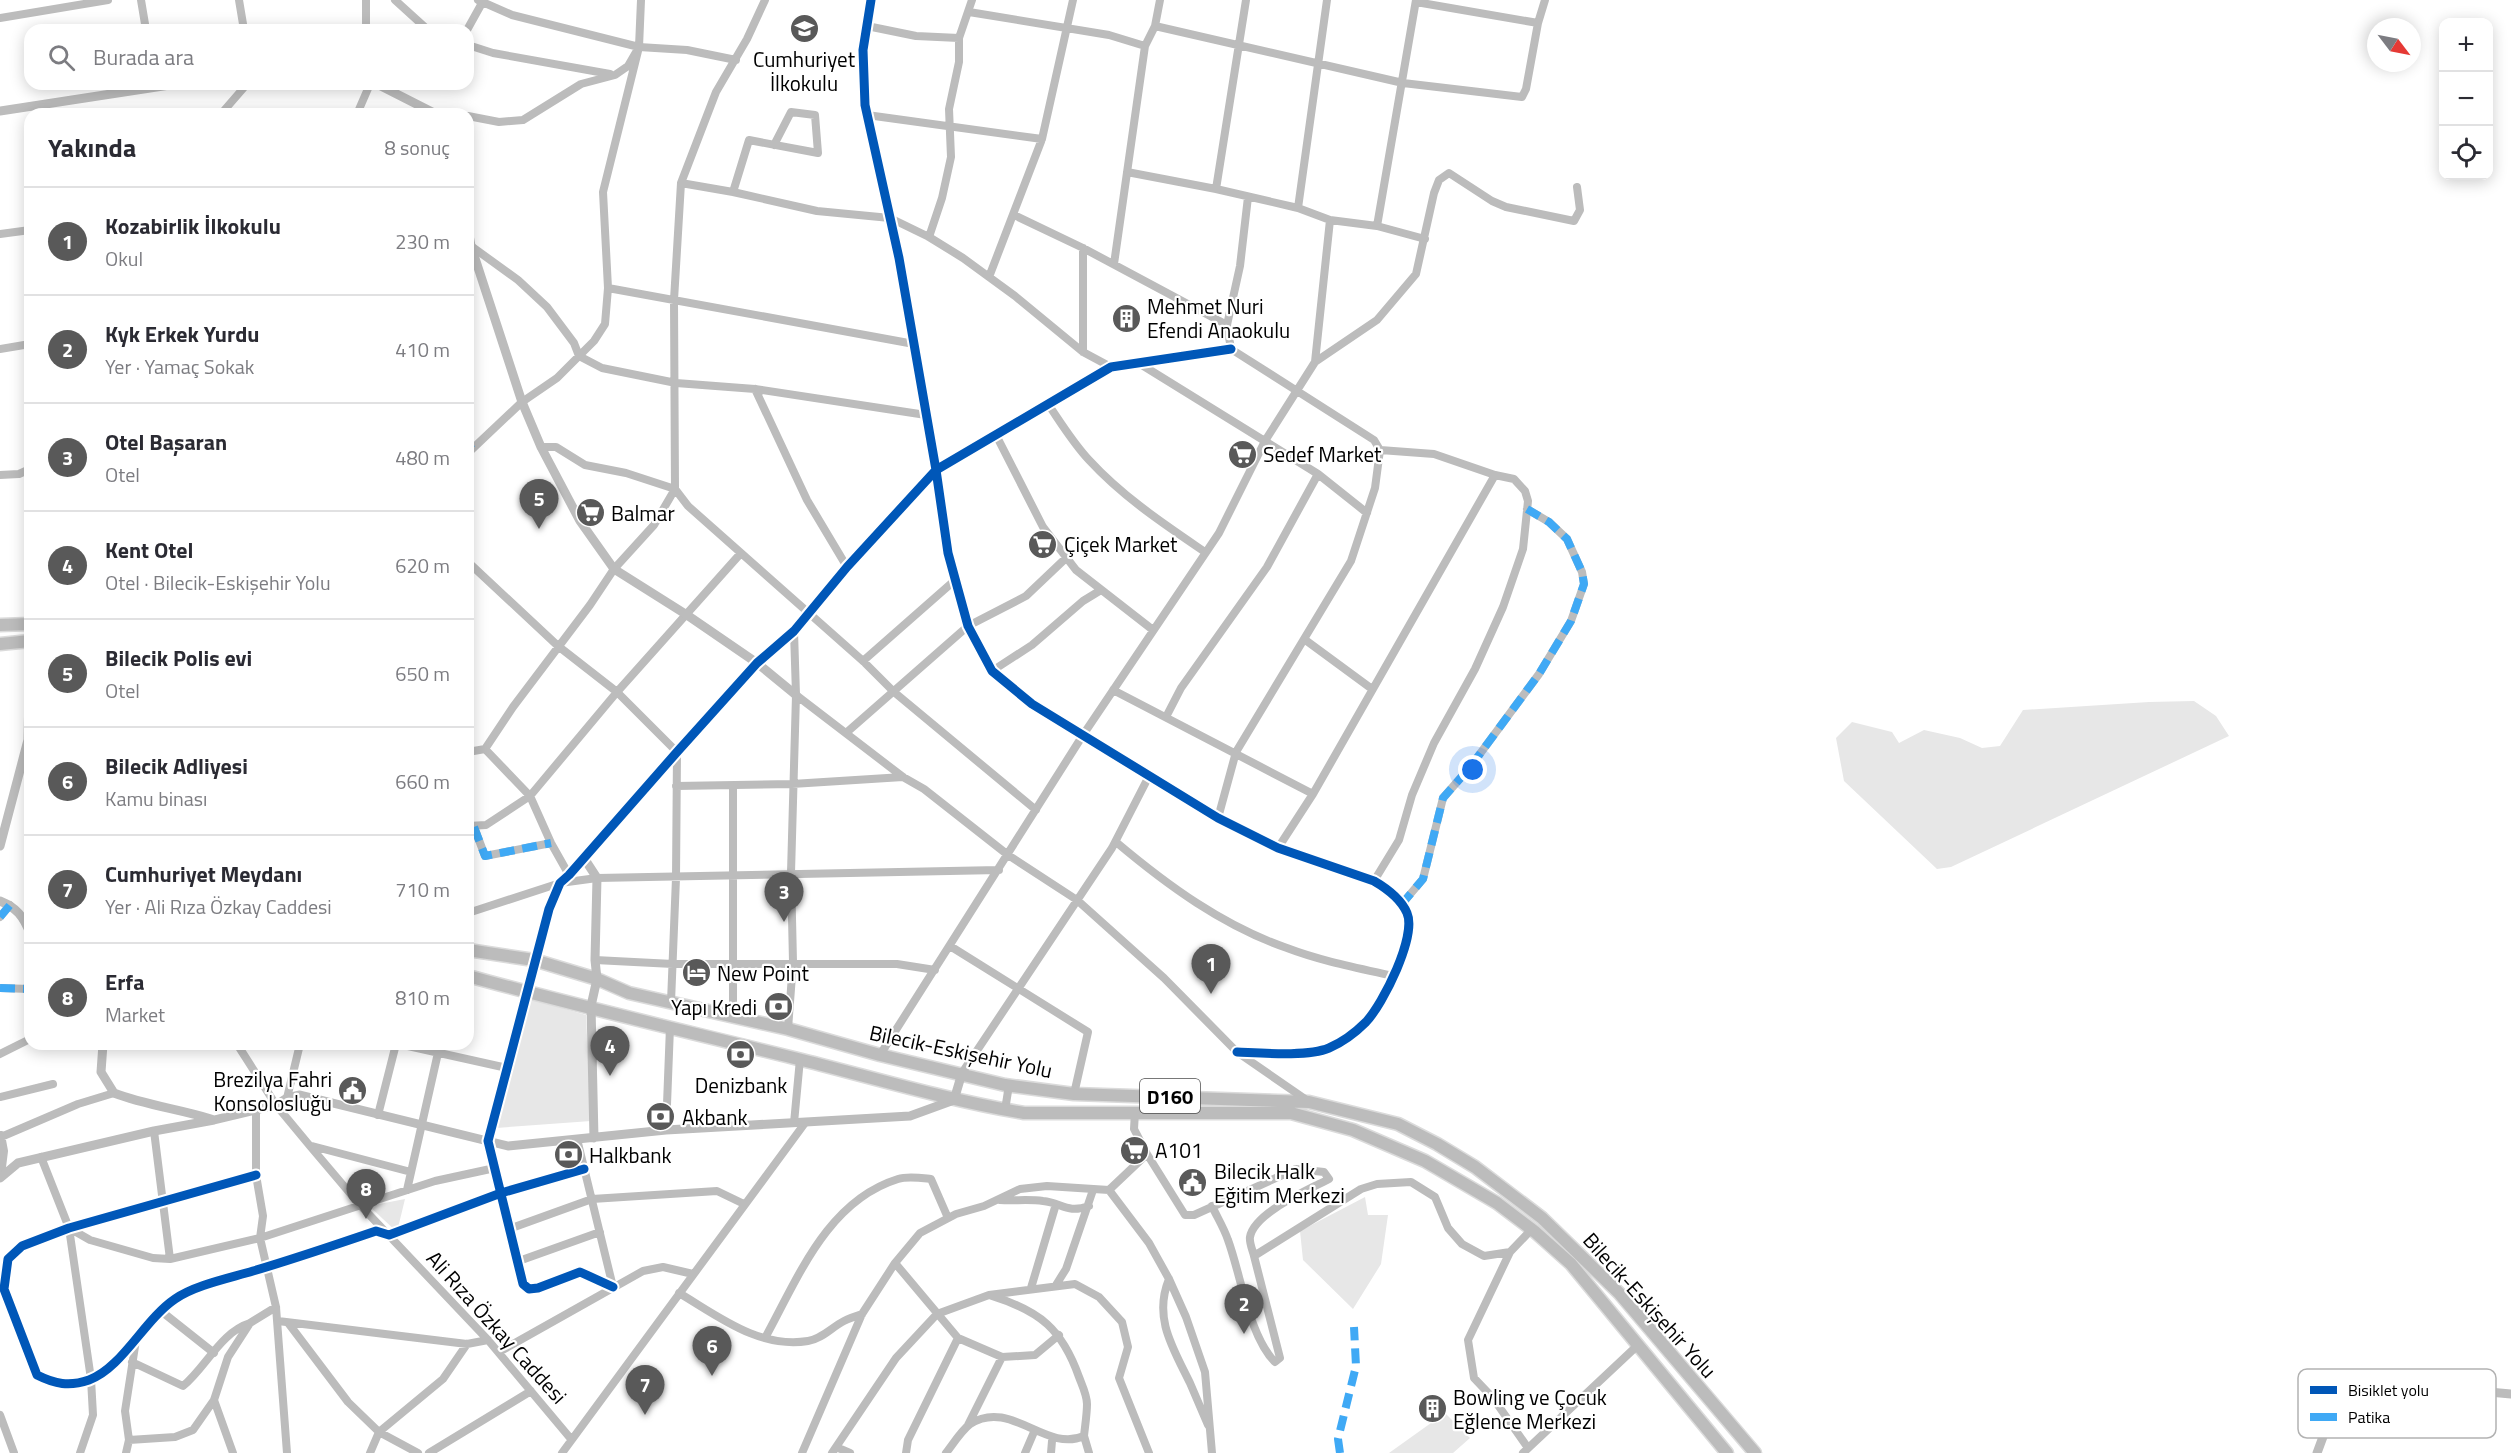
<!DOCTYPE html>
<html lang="tr">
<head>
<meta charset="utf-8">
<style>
  body { margin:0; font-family:"Titillium Web",sans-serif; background:#f7f7f7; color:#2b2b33 }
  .controls { position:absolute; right:18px; top:18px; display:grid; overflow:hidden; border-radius:12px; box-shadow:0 3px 15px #0003 }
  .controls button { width:54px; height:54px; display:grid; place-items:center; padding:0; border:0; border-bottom:2px solid #e1e1e2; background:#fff; color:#2b2b33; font:30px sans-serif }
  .compass { position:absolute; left:2367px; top:18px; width:54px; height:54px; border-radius:50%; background:#fff; box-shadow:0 3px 15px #0003; rotate:122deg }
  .you { position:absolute; left:1473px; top:770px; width:21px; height:21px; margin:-15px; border:4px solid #fff; border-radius:50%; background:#1a73e8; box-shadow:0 0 0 9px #1a73e833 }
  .badge { display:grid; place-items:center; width:39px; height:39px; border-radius:50%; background:#595959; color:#fff; font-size:20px; font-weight:700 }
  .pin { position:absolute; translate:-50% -50px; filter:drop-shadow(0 2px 3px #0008) }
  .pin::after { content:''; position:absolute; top:32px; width:21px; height:18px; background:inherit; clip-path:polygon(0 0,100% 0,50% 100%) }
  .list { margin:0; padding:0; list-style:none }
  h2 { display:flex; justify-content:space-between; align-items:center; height:78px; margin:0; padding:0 24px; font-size:26px }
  h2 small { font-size:20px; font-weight:400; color:#7c7c81 }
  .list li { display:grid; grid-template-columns:39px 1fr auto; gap:18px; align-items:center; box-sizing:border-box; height:108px; padding:0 24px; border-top:2px solid #e1e1e2 }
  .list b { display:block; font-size:22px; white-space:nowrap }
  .list p { margin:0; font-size:20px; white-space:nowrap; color:#7c7c81 }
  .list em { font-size:20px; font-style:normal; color:#7c7c81 }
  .icon { flex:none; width:33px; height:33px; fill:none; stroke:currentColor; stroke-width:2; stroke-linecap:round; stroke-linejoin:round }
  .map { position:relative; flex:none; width:2511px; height:1453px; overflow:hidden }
  .search { position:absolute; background:#fff; box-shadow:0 3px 15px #0003; left:24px; top:24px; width:450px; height:66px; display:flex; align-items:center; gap:15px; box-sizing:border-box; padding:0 21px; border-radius:18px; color:#7c7c81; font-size:22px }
  .panel { position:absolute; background:#fff; box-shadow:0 3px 15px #0003; left:24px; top:108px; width:450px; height:942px; border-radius:18px }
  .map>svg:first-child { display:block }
  .green { fill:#e7e7e7 }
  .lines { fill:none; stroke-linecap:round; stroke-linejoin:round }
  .primary-casing { stroke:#dbdbdb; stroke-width:15 }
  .minor { stroke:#bcbcbc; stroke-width:8 }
  .tertiary { stroke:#bcbcbc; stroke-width:9 }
  .primary { stroke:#bcbcbc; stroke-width:12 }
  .quiet { stroke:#3fa9f5; stroke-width:8; stroke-dasharray:15 8; stroke-linecap:butt }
  .cycleway-casing { stroke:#fff; stroke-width:13 }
  .cycleway { stroke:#0057b8; stroke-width:9 }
  .labels { text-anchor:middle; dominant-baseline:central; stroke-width:4.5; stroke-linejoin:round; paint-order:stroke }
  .shield { fill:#fff; stroke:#4c4c4c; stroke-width:1.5 }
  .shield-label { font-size:20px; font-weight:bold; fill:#000 }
  .poi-label { font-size:21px; fill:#000; stroke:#fff; text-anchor:start }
  .street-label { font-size:21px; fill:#000; stroke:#fff }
  .key { fill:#fff; stroke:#b2b2b2; stroke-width:1.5 }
  .key-label { font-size:16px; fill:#000 }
</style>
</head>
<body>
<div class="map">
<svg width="2511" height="1453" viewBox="0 0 2511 1453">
  <rect width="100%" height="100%" fill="#fff"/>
  <path class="green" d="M2194 701 2216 716 2229 736 1951 867 1937 869 1844 781 1836 738 1852 722 1892 732 1899 743 1924 730 1960 738 1982 748 2000 746 2023 710 2149 702Z
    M527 998 586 1015 591 1121 496 1128Z
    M1365 1197 1368 1215H1388L1381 1264 1353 1309 1303 1260 1300 1231Z
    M405 1199 397 1232 369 1206Z
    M1445 1413 1470 1438 1453 1453H1389Z"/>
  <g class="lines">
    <defs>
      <path id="primary" d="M0 625 30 624
        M0 644 30 641
        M468 950 534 960 597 979 629 993 788 1029 880 1055 1005 1085 1074 1094 1309 1102 1398 1124 1437 1144 1475 1167 1542 1218 1620 1294 1755 1453
        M468 976C576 1006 685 1031 794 1058 871 1077 946 1100 1024 1113H1291L1353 1130 1425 1161 1497 1203 1534 1231 1571 1264 1727 1453"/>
    </defs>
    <use href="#primary" class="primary-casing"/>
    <path class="minor" d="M141 0 146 30
      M239 0 244 30
      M366 0V30
      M395 0 428 30
      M478 0 512 15 639 47
      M765 0 747 39 716 92 681 183 674 300 675 489 688 506 863 661 894 692 1036 810
      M1416 2 1538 23
      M969 12 1109 35 1145 46
      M0 18 108 0
      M867 26 916 36 959 38
      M1155 26 1403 83 1522 97 1526 89 1538 23 1545 0
      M467 30 482 3 481 0
      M468 45 493 53 610 74
      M221 114 247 84
      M357 114 370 84
      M439 114H460
      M867 115 1042 139
      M468 116 499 122 523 120 581 84 615 75 628 66 639 47 687 50 736 60
      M1127 172 1216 189 1298 208 1330 220 1377 226 1425 239
      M681 183 733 192 817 211 890 218 929 237 963 258 1015 296 1083 352 1111 367
      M1216 189 1246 0
      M733 192 749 140 818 153 815 115 791 112 774 145
      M1298 208 1327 0
      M1014 215 1083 248 1227 325
      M1377 226 1416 0
      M0 234 30 230
      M929 237 942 198 951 157 949 109 959 62V38L972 0
      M471 246 518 280 547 307 574 343 579 356 602 368 676 383 755 389 926 415
      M1114 264 1145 46 1155 26 1160 0
      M989 277 1042 139 1073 0
      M608 288 914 344
      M0 349 30 344
      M1231 349 1111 367 936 470 948 553 954 581 968 626 992 671 1032 704 1218 818 1278 848 1374 881C1386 888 1401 899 1407 913 1417 936 1383 1004 1366 1022 1355 1033 1343 1042 1329 1048 1308 1057 1261 1053 1237 1052
      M1083 352V248
      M1137 362 1318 474 1367 513
      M1315 362 1377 320 1416 274 1434 193 1439 180 1449 173 1492 201 1506 207 1574 221 1580 210 1577 187
      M755 389 807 500 847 567
      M1048 404C1061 423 1073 443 1089 460 1123 497 1164 524 1205 552
      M996 435 1043 527 1076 570 1153 630
      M468 453 522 402 557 378 594 341 605 324 608 288 603 192 639 47 641 0
      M0 475 19 474 30 469
      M468 562 558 646 617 692 677 752 676 878 671 1002
      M1304 639 1372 689
      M863 661 954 581
      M992 671 1032 645 1083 601 1101 590
      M1113 690 1313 794
      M796 695 903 777 924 789 1008 855 1077 900 1164 978 1237 1052 1308 1101
      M1166 717 1181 688 1267 567 1318 474
      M846 733 968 626 1026 596 1066 558
      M485 749 530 796 551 843 569 875
      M468 752 485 749 513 707 590 605 614 569 654 525 675 489 626 473 585 465 556 447H541
      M676 786 792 784 903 777
      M1218 818 1236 752 1351 561 1375 488 1380 450 1374 440 1231 349 1227 325 1240 266 1248 197
      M468 826 486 825 530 796 617 692 741 553
      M474 827 485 856 551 843
      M1116 842C1167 885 1223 926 1287 948 1321 961 1358 968 1394 976
      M1278 848 1313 794 1495 475
      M1374 881 1399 840 1412 795 1434 743 1475 669 1503 607 1523 549 1528 501 1525 491 1514 479 1495 475 1434 454 1380 450
      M1401 905 1423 879 1443 798 1471 766 1539 674 1571 621 1584 584 1582 572 1567 539 1549 522 1527 509
      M468 913 560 883 597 878 999 870
      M0 917 10 905
      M950 946 1088 1032 1074 1094
      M595 960 673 964H897L935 970
      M0 988 30 989
      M733 1016V786
      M788 1029 793 962 791 873 796 695 794 631
      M237 1044 276 1105 310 1146 360 1205 488 1340 571 1439
      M399 1044 507 1068
      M0 1054 30 1039
      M880 1055 1083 735 1219 533 1265 441 1315 362 1330 220
      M962 1073 1112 848 1149 776
      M0 1097 53 1084
      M287 1098 300 1044
      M256 1109V1175L263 1216 260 1238 276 1307 287 1453
      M1005 1110 1009 1085
      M378 1115 396 1044
      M794 1123 800 1059
      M666 1130 670 1027
      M154 1131 170 1259
      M1 1135 4 1151 1 1175
      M1 1137 78 1104 114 1093
      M577 1139 613 1287
      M488 1141 523 1284 529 1289 538 1288 580 1272 613 1287
      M312 1146 411 1172
      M1147 1154 1185 1215H1194L1296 1169 1324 1172 1329 1179C1308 1190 1254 1213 1250 1237 1249 1243 1253 1251 1254 1256L1361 1189 1377 1184 1411 1182 1435 1197 1448 1228 1462 1244 1484 1256 1510 1252 1532 1229
      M41 1157 69 1228 91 1379 93 1415 80 1453
      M256 1175 69 1228 22 1246 8 1259 4 1289 37 1375C55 1384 69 1387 89 1380 122 1368 144 1320 175 1299 195 1285 230 1278 253 1271 294 1259 335 1245 376 1231L389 1235 501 1193 584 1169
      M407 1190 440 1044
      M1109 1190 1149 1243 1169 1279 1186 1317 1205 1372 1212 1453
      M1000 1200C1014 1201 1029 1199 1043 1201 1062 1203 1067 1214 1089 1206
      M1212 1206C1217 1217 1224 1228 1228 1240 1241 1275 1249 1336 1275 1362L1280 1358 1254 1256
      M69 1228 90 1240 153 1258 170 1259 260 1238 435 1181 495 1168
      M509 1229 592 1199 717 1191 744 1204
      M1510 1252 1468 1340 1474 1378 1493 1398 1528 1448
      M516 1262 600 1232
      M895 1263 958 1338 1002 1357 1035 1355 1059 1335
      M1169 1279C1153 1318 1173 1348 1190 1383 1196 1397 1202 1411 1208 1425
      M1056 1285 1066 1269 1093 1190
      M1031 1288 1056 1204
      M679 1293C718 1316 759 1349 808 1341 822 1339 832 1327 844 1321 850 1318 856 1316 862 1314
      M161 1311 214 1353
      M278 1321 467 1344 488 1340
      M289 1324 348 1402 379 1432 418 1453
      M765 1338C798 1278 827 1201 898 1179 908 1176 921 1178 931 1179L948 1218
      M499 1352 643 1271 663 1267 693 1274
      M132 1362 183 1386C206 1367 221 1332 250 1323
      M214 1400 233 1453
      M0 1415 14 1453
      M968 1425 1002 1357
      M1084 1436 1089 1453
      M129 1440 175 1437 193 1430 214 1400 228 1357 250 1323 276 1307
      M836 1447 850 1453
      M126 1453 129 1440 125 1411 136 1340
      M370 1453 379 1432 443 1379 467 1344
      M429 1453 531 1391
      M562 1453 805 1123
      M802 1453 862 1314 895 1263 920 1233 956 1214 984 1206 1020 1189 1047 1186 1109 1190 1147 1154 1134 1129 1135 1112
      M832 1453 896 1358 937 1314 989 1295 1075 1284 1099 1297 1122 1322 1128 1347 1119 1378 1149 1453
      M906 1453 908 1440 958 1338
      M946 1453C953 1444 961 1431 970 1424 1011 1398 1045 1453 1084 1436 1085 1426 1087 1414 1087 1404 1087 1395 1082 1385 1079 1377 1062 1329 1040 1311 992 1296
      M1025 1453 1034 1432
      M1051 1453 1052 1441
      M1523 1453 1638 1345"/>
    <path class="tertiary" d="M377 84 436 114
      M0 111 176 84
      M468 229 471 246 522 402 541 447 580 521 614 569 687 615 757 663 796 695
      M0 846 28 740 30 645
      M584 858 597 878 595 960 597 979 591 1006 594 1138
      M0 901C17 908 23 916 30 933
      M103 1044 101 1072 114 1093C145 1105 179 1109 211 1119
      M488 1141 549 909 560 883 569 875 677 752 757 663 794 631 847 567 936 470 899 258 865 105 863 50 871 0
      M0 1178 18 1163 154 1131 214 1120 276 1105 287 1098 300 1095 508 1146 666 1130 910 1116 954 1100 962 1073
      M2317 1453 2327 1426 2351 1395 2380 1382 2511 1394"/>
    <use href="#primary" class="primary"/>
    <path class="quiet" d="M468 445 472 449
      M474 827 485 856 551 843
      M1401 905 1423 879 1443 798 1471 766 1539 674 1571 621 1584 584 1582 572 1567 539 1549 522 1527 509
      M0 917 10 905
      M0 988 30 989
      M1340 1453 1338 1439 1356 1366 1354 1327"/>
    <defs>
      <path id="cycleway" d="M871 0 863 50 865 105 899 258 936 470 948 553 968 626 992 671 1032 704 1218 818 1278 848 1374 881C1386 888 1401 899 1407 913 1417 936 1383 1004 1366 1022 1355 1033 1343 1042 1329 1048 1308 1057 1261 1053 1237 1052
        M256 1175 69 1228 22 1246 8 1259 4 1289 37 1375C55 1384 69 1387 89 1380 122 1368 144 1320 175 1299 195 1285 230 1278 253 1271 294 1259 335 1245 376 1231L389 1235 501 1193 584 1169
        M613 1287 580 1272 538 1288 529 1289 523 1284 488 1141 549 909 560 883 569 875 677 752 757 663 794 631 847 567 936 470 1111 367 1231 349"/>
    </defs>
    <use href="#cycleway" class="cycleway-casing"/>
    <use href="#cycleway" class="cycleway"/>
  </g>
  <defs>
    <symbol id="school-disc" viewBox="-11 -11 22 22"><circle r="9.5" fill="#595959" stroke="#fff"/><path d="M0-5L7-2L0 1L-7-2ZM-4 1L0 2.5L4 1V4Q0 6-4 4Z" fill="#fff"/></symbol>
    <symbol id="building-disc" viewBox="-11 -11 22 22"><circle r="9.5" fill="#595959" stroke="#fff"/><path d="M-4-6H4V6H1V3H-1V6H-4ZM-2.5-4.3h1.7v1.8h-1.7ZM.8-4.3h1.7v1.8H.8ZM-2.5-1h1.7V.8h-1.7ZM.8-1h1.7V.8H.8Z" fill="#fff"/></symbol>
    <symbol id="supermarket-disc" viewBox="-11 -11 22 22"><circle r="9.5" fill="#595959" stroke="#fff"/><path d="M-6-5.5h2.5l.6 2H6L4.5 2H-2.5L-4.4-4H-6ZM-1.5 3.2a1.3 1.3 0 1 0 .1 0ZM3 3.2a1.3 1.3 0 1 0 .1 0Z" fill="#fff"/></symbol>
    <symbol id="hotel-disc" viewBox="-11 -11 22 22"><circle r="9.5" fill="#595959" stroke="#fff"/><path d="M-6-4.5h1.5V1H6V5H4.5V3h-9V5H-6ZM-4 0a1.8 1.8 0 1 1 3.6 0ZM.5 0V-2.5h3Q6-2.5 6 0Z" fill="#fff"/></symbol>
    <symbol id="bank-disc" viewBox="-11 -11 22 22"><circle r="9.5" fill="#595959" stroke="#fff"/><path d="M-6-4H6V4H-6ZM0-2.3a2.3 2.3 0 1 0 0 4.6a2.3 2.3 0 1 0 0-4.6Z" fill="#fff"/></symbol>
    <symbol id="civic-disc" viewBox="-11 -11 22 22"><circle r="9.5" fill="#595959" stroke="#fff"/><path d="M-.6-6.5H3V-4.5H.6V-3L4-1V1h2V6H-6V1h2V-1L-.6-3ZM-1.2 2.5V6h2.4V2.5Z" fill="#fff"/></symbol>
  </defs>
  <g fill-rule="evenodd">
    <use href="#school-disc" x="788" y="12" width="33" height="33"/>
    <use href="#building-disc" x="1110" y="302" width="33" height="33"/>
    <use href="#supermarket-disc" x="1226" y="438" width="33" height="33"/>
    <use href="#supermarket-disc" x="574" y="496" width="33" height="33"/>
    <use href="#supermarket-disc" x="1026" y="528" width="33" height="33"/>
    <use href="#hotel-disc" x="680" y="956" width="33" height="33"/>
    <use href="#bank-disc" x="762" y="990" width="33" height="33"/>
    <use href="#bank-disc" x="724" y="1038" width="33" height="33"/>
    <use href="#civic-disc" x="336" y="1074" width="33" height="33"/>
    <use href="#bank-disc" x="644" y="1100" width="33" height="33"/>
    <use href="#supermarket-disc" x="1118" y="1134" width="33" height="33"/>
    <use href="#bank-disc" x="552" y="1138" width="33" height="33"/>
    <use href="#civic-disc" x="1176" y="1166" width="33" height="33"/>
    <use href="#building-disc" x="1416" y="1392" width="33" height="33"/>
  </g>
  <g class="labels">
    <rect class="shield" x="1140" y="1079" width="60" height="34" rx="4.5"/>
    <g class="shield-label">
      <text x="1170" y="1096">D160</text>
    </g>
    <g class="poi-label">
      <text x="804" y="59" text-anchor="middle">Cumhuriyet<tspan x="804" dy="24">İlkokulu</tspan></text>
      <text x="1147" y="306">Mehmet Nuri<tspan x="1147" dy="24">Efendi Anaokulu</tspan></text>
      <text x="1263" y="454">Sedef Market</text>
      <text x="611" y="513">Balmar</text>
      <text x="1064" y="544">Çiçek Market</text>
      <text x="717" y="973">New Point</text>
      <text x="757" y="1007" text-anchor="end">Yapı Kredi</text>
      <text x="332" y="1079" text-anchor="end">Brezilya Fahri<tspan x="332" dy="24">Konsolosluğu</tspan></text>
      <text x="741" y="1085" text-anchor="middle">Denizbank</text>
      <text x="682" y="1117">Akbank</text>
      <text x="1155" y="1150">A101</text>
      <text x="589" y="1155">Halkbank</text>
      <text x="1214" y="1171">Bilecik Halk<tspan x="1214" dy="24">Eğitim Merkezi</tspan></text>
      <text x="1453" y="1397">Bowling ve Çocuk<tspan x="1453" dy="24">Eğlence Merkezi</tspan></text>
    </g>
    <g class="street-label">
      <text transform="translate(961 1051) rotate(12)">Bilecik-Eskişehir Yolu</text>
      <text transform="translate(1650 1305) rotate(48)">Bilecik-Eskişehir Yolu</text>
      <text transform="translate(497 1327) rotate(48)">Ali Rıza Özkay Caddesi</text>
    </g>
  </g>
  <rect x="2298" y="1369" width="198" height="69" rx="9" class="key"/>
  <rect x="2310" y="1386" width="27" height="8" fill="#0057b8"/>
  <rect x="2310" y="1413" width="27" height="8" fill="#3fa9f5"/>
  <g class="key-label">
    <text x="2348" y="1396">Bisiklet yolu</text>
    <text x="2348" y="1423">Patika</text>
  </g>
</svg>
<div class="controls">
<button>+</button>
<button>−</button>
<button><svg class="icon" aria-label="locate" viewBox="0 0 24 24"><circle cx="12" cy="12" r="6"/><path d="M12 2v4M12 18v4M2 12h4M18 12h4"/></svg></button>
</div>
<svg class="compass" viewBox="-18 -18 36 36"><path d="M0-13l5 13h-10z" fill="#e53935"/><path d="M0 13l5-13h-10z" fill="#7c7c81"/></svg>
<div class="you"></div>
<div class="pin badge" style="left:1211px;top:994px">1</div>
<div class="pin badge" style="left:1244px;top:1334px">2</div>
<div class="pin badge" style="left:784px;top:922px">3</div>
<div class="pin badge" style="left:610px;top:1076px">4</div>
<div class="pin badge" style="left:539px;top:529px">5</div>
<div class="pin badge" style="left:712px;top:1376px">6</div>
<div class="pin badge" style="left:645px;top:1415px">7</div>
<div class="pin badge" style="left:366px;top:1219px">8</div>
<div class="search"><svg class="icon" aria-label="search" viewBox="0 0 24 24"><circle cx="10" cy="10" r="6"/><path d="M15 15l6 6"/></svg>Burada ara</div>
<section class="panel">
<h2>Yakında<small>8 sonuç</small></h2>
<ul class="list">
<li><span class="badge">1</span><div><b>Kozabirlik İlkokulu</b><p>Okul</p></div><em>230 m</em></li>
<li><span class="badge">2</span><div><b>Kyk Erkek Yurdu</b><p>Yer · Yamaç Sokak</p></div><em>410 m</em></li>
<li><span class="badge">3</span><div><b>Otel Başaran</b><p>Otel</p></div><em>480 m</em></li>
<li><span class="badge">4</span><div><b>Kent Otel</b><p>Otel · Bilecik-Eskişehir Yolu</p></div><em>620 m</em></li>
<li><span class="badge">5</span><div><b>Bilecik Polis evi</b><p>Otel</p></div><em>650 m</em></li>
<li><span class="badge">6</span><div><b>Bilecik Adliyesi</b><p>Kamu binası</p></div><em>660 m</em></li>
<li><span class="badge">7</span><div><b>Cumhuriyet Meydanı</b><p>Yer · Ali Rıza Özkay Caddesi</p></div><em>710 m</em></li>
<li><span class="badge">8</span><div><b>Erfa</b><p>Market</p></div><em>810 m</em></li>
</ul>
</section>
</div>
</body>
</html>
